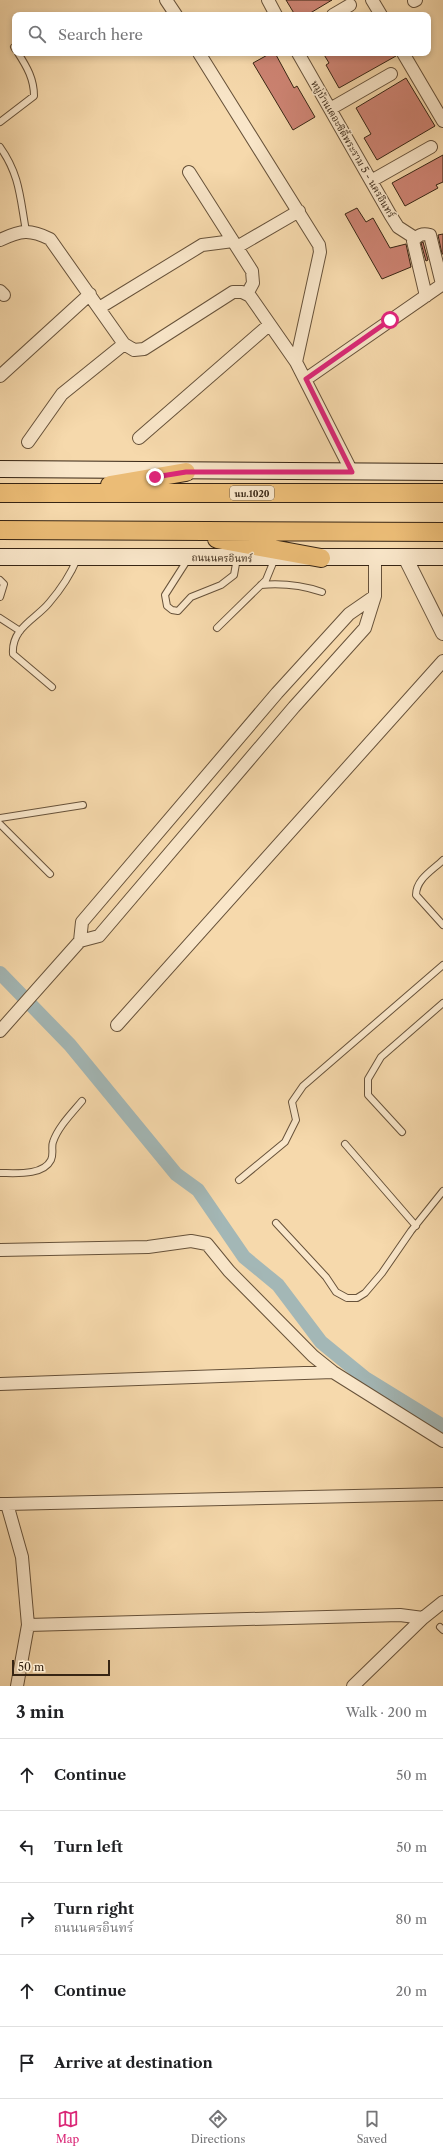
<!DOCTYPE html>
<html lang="en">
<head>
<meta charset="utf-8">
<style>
  body { margin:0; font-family:"Libre Caslon Text","Noto Serif Thai",serif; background:#f2f2f2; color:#202124 }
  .scale { position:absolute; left:12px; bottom:10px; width:98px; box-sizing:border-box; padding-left:4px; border:2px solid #372514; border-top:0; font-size:11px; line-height:14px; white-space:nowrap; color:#372514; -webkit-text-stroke:3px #f9e6c9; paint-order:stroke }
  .stop { position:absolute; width:12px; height:12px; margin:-9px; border:3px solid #db2777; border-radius:50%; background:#fff }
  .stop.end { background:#db2777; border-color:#fff; box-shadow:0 1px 4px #0008 }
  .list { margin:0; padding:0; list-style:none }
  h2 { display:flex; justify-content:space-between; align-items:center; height:52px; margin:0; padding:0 16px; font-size:17px }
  h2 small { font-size:13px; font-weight:400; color:#757577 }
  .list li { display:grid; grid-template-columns:26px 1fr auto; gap:12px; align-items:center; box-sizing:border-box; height:72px; padding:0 16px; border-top:1px solid #e0e0e0 }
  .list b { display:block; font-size:15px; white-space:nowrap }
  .list p { margin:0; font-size:13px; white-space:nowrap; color:#757577 }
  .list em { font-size:13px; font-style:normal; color:#757577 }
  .icon { flex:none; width:22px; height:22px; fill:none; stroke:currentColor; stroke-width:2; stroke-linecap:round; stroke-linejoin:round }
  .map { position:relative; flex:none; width:443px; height:1686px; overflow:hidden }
  .search { position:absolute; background:#fff; box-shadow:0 2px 6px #0003; left:12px; right:12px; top:12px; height:44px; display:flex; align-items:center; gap:10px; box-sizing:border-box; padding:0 14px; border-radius:8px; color:#757577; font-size:15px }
  .sheet { height:412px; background:#fff }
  nav { display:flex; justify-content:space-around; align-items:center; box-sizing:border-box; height:56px; border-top:1px solid #e0e0e0; background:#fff; font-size:11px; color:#757577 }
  nav a { display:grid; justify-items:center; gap:2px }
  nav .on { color:#db2777 }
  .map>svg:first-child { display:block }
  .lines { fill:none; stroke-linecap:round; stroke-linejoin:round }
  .canal { stroke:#a3b7b6; stroke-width:14 }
  .building { fill:#cf8575; stroke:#372514 }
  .service-casing { stroke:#67523a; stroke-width:8 }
  .minor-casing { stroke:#67523a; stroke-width:14 }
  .tertiary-casing { stroke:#67523a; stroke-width:16 }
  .secondary-casing { stroke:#372514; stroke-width:18 }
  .primary-casing { stroke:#372514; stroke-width:20 }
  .service { stroke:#f9e6c9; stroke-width:6 }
  .minor { stroke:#f9e6c9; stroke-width:12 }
  .tertiary { stroke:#f9e6c9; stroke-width:14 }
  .secondary { stroke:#f9e6c9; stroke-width:16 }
  .primary { stroke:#ebbc76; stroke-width:18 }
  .route { stroke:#db2777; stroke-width:5 }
  .labels { text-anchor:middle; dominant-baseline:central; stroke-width:3; stroke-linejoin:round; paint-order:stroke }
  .shield { fill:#f9e6c9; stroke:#715f4a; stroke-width:1 }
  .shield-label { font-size:9px; font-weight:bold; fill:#372514 }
  .street-label { font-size:10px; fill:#372514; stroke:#f9e6c9 }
</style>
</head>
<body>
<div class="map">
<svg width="443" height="1686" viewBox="0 0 443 1686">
  <rect width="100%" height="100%" fill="#f6d9ac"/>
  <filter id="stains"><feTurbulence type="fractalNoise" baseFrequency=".005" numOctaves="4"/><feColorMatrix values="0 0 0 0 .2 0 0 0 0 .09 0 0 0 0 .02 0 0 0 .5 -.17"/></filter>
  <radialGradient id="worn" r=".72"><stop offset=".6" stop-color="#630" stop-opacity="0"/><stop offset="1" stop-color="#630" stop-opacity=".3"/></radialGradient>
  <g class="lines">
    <path class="canal" d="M0 973 70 1045 176 1174 198 1190 244 1257 278 1285 321 1342 365 1378 443 1426"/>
  </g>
  <path class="building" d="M286 0H332L307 15H295Z
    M271 53H275L294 88 297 86 315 117 293 130 253 63Z
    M323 53H396V56L339 88 326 65 329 63Z
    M406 78 435 126 377 160 364 138 371 134 356 108Z
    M443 155V182L436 185 438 188 405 206 392 183Z
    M357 208 366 222 373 218 390 248 406 244 411 267 382 279 345 214Z
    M443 234V254H442L438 235Z
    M423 242 428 260 426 261 421 243Z"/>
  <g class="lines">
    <defs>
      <path id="service" d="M14 47 15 49
        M0 122 34 96C34 79 27 67 18 53
        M0 147C20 175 20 198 26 231
        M188 559 165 595 167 606 172 610 178 611 191 597 221 585 234 575 237 558
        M0 580 4 584 0 597
        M261 585C283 583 301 585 322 592
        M0 618 20 631
        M217 628 266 580 275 558
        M52 687 13 654C11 628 36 619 49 603 61 589 70 576 77 559
        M0 818 83 805
        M0 824 50 874
        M443 860C433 870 416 879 416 895L443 925
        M402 1132 368 1095V1079L381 1057 443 1003
        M345 1144 416 1226
        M0 1173C15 1173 43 1176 51 1160 54 1154 51 1147 53 1142 58 1127 72 1113 82 1101
        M239 1180 285 1142 296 1120 292 1102 303 1086 443 965
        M276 1223 326 1277 336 1292 347 1298H357L365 1293 382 1273 411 1231 443 1191
        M440 1627 443 1630"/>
      <path id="minor" d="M166 0 176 15
        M268 0 276 15
        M372 0 381 15
        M414 1 416 0
        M333 15 350 5
        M199 53 319 245 320 252 296 362 352 472
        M298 53 391 216 398 227 415 238
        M403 53 443 121
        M330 109 391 74
        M189 172 252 271 253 283 247 294
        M371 181 431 147
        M0 240C21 230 30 229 50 239L124 344 134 350 144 349 233 292H242L250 296 296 362
        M237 247 299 211
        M0 291 4 295
        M426 296 413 241C418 235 422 233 430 235L442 284
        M99 308 202 245 233 241
        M0 376 90 294
        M306 379 443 284
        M139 438 269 325
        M28 442 62 394 124 344
        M80 941 82 922 277 693 349 614 375 596
        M117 1025 443 661
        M0 1031 80 941 99 936 294 707 365 628 375 596V557
        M0 1250 148 1247 191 1241 207 1244 229 1271 313 1356 333 1372 443 1441
        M0 1384 333 1372
        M0 1504H7L22 1557 28 1625 17 1686
        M7 1504 443 1494
        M28 1625 400 1615 423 1618
        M353 1686 423 1618 443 1602"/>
      <path id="tertiary" d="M405 557 443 633"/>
      <path id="secondary" d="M0 469 443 472
        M0 557H443"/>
      <path id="primary" d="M110 485 186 472
        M0 493H443
        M0 530 443 532
        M217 539 321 558"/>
    </defs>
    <use href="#service" class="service-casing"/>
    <use href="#minor" class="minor-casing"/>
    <use href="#tertiary" class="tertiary-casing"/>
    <use href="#secondary" class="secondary-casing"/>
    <use href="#primary" class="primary-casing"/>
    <use href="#service" class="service"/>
    <use href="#minor" class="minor"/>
    <use href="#tertiary" class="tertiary"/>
    <use href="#secondary" class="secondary"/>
    <use href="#primary" class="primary"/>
  </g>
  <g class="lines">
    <path class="route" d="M155 477 186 472H352L306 379 390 320"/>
  </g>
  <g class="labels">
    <rect class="shield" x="230" y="486" width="44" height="14" rx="3"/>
    <g class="shield-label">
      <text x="252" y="493">นบ.1020</text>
    </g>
    <g class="street-label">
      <text transform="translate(353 149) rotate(60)">หมู่บ้านเดอะซิตี้พระราม 5 - นครอินทร์</text>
      <text transform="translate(222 558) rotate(1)">ถนนนครอินทร์</text>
    </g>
  </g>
  <rect width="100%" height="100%" filter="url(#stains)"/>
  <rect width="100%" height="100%" fill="url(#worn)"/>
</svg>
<div class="scale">50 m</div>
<div class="stop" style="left:390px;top:320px"></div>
<div class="stop end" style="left:155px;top:477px"></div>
<div class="search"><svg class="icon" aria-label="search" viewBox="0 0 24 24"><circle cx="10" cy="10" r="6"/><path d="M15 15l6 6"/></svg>Search here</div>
</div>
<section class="sheet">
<h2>3 min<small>Walk · 200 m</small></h2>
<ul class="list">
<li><svg class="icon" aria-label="ahead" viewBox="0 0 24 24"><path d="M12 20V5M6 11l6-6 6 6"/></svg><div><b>Continue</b></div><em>50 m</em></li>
<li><svg class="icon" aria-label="left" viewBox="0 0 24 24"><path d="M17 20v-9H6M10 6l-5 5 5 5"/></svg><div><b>Turn left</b></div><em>50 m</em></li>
<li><svg class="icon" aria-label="right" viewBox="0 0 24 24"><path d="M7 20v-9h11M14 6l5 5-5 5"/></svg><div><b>Turn right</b><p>ถนนนครอินทร์</p></div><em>80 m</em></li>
<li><svg class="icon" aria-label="ahead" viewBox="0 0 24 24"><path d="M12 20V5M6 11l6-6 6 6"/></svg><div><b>Continue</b></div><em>20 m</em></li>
<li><svg class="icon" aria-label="arrive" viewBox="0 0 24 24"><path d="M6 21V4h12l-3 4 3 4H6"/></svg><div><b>Arrive at destination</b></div></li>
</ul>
</section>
<nav>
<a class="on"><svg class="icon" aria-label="map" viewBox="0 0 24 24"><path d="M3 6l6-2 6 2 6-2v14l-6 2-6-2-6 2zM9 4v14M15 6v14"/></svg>Map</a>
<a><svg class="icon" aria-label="directions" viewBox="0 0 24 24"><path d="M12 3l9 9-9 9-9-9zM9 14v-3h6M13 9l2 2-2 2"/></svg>Directions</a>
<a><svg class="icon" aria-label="saved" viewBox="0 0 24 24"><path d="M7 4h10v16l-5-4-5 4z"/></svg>Saved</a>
</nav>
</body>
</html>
